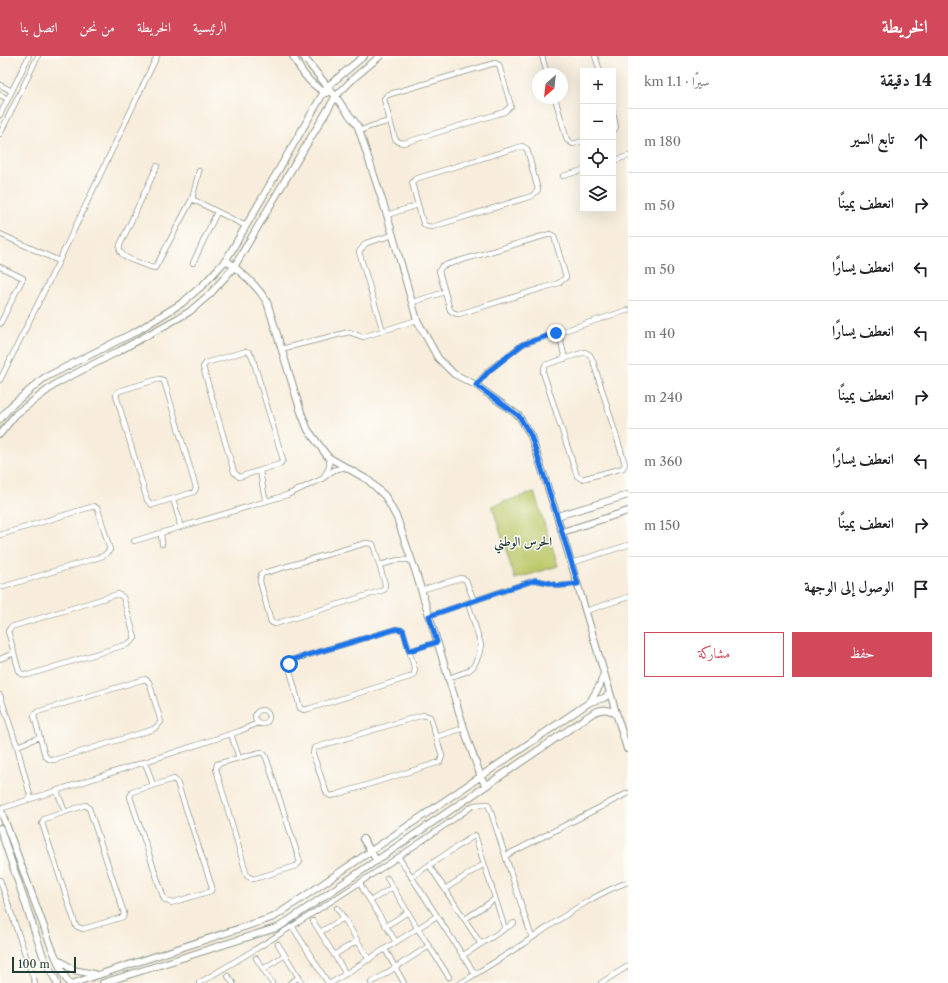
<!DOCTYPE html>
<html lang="ar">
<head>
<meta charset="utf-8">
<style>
  body { margin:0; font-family:"Libre Caslon Text",Amiri,serif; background:#f2f2f2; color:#202124; direction:rtl }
  .controls { position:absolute; right:12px; top:12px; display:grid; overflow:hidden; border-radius:0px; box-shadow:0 4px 16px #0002 }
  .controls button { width:36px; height:36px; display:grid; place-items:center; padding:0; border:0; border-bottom:1px solid #e0e0e0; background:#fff; color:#202124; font:20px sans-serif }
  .compass { position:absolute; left:532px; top:12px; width:36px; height:36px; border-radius:50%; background:#fff; box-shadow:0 4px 16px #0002; rotate:207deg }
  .scale { position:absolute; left:12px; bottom:10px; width:64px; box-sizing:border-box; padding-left:4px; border:2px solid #1f3d34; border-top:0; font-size:11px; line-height:14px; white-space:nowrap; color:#1f3d34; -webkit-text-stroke:3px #fdfcf7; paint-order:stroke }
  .stop { position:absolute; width:12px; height:12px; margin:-9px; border:3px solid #1a73e8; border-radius:50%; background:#fff }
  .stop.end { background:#1a73e8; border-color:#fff; box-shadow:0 1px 4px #0008 }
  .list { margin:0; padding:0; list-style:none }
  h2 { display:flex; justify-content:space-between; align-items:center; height:52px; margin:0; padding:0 16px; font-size:17px }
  h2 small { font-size:13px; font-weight:400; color:#757577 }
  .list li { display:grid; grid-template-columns:26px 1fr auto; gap:12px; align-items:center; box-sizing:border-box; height:64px; padding:0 16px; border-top:1px solid #e0e0e0 }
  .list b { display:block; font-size:15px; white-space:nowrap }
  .list em { font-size:13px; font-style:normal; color:#757577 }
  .actions { display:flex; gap:8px; padding:12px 16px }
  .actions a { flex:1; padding:9px 0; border:1px solid #d1495b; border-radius:0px; text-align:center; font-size:14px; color:#d1495b }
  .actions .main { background:#d1495b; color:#fff }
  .icon { flex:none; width:22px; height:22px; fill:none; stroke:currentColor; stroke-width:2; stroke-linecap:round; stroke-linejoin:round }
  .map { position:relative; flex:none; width:628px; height:927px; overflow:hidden; direction:ltr }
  header { display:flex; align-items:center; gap:24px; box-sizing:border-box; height:56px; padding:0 20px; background:#d1495b; color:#fff }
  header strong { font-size:19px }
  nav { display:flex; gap:22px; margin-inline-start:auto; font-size:14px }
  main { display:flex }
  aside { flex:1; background:#fff }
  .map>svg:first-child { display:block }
  .green { fill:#bcc86a; stroke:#6e824f }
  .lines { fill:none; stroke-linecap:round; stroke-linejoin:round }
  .minor-casing { stroke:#8c9588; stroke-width:6 }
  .tertiary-casing { stroke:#8c9588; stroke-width:8 }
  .minor { stroke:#fff; stroke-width:4.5 }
  .tertiary { stroke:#fff; stroke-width:6 }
  .route { stroke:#1a73e8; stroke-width:5 }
  .labels { text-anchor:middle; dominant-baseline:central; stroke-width:3; stroke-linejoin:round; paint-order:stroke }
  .neighbourhood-label { font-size:13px; font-weight:bold; fill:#1f3d34; stroke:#fdfcf7 }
</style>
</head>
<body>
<header>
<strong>الخريطة</strong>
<nav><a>الرئيسية</a><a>الخريطة</a><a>من نحن</a><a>اتصل بنا</a></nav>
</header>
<main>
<aside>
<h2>14 دقيقة<small>سيرًا · 1.1 km</small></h2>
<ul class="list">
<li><svg class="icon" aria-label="ahead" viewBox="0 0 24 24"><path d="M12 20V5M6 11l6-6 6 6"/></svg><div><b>تابع السير</b></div><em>180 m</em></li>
<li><svg class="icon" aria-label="right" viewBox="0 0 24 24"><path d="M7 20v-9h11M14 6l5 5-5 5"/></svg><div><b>انعطف يمينًا</b></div><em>50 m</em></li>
<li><svg class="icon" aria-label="left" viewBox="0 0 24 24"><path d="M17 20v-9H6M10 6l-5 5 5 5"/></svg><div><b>انعطف يسارًا</b></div><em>50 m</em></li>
<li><svg class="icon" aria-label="left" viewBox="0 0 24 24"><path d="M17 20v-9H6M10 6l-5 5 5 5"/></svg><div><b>انعطف يسارًا</b></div><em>40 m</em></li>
<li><svg class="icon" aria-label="right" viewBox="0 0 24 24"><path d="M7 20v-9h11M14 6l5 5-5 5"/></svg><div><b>انعطف يمينًا</b></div><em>240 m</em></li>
<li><svg class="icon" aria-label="left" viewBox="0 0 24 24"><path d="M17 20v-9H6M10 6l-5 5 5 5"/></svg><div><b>انعطف يسارًا</b></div><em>360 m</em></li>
<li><svg class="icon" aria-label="right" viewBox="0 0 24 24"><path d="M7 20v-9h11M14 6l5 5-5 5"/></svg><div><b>انعطف يمينًا</b></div><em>150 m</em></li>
<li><svg class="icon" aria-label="arrive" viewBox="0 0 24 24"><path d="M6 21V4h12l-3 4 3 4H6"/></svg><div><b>الوصول إلى الوجهة</b></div></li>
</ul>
<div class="actions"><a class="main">حفظ</a><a>مشاركة</a></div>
</aside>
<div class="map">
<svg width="628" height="927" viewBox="0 0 628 927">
  <rect width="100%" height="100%" fill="#fdfcf7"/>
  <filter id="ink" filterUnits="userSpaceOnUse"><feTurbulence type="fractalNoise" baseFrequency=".025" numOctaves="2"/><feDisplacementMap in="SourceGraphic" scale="8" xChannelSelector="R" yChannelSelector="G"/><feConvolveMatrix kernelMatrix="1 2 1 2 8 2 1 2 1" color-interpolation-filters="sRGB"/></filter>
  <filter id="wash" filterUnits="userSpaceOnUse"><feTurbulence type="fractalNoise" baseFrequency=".012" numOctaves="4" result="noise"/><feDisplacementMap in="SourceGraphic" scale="16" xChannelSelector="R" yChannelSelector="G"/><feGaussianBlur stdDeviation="0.9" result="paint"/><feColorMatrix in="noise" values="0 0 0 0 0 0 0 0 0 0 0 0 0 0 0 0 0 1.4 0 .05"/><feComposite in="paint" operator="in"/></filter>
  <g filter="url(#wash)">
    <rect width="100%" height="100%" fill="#f8eddc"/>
    <path class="green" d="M534 436 558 510 515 523 492 450Z"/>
  </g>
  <g filter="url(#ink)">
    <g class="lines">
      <defs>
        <path id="minor" d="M542 0 547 18
          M595 0 600 15
          M495 7 499 9 511 50 504 56 404 87 399 86 395 83 384 43 387 39Z
          M0 29 12 35
          M0 39 8 43
          M555 42 567 84 573 88 583 85
          M613 57 616 71 613 76
          M0 59 29 0
          M359 75 372 70 390 65
          M0 78 38 0
          M522 90 527 93 538 134 532 140 432 171 426 170 423 167 412 127 415 123Z
          M613 105 628 100
          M157 110 120 189C119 193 120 196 122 198 126 203 149 211 155 212L192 143 199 115
          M563 120 583 114
          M192 143 246 170
          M387 159 418 149
          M0 178 59 205
          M550 178 554 180 566 221 559 227 459 258 454 257 450 254 439 215 442 210Z
          M193 207 217 156
          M0 211 23 222 0 268
          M413 246 445 236
          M383 275 359 196 366 187 393 179
          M556 277 561 286 565 303
          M281 293 349 276 363 281 417 264
          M246 295 249 296 252 300 283 404 280 408 239 421 234 416 203 311 206 307Z
          M585 296 590 299 593 305 625 408 623 412 582 423 577 420 543 316 545 309Z
          M159 323 163 324 165 328 196 432 194 436 152 449 147 444 116 339 119 335Z
          M0 324 59 205 157 0
          M476 329 489 314 523 288 628 254
          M260 415 264 438 267 445
          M324 420C329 413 331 409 328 401
          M173 443 179 463 180 471
          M161 477 162 488
          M0 479 94 450 98 453 110 494 103 500 3 531 0 530
          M134 485 287 439 322 423 334 414 346 411
          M366 487 373 488 385 528 384 534 278 567 275 568 271 566 260 525 261 518Z
          M571 507 628 489
          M380 509 398 504H411
          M421 534 461 522 466 524 474 545
          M118 538 123 541 135 582 128 588 28 619 22 618 19 615 8 575 11 571Z
          M586 555 628 541
          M429 560 535 524 550 527 558 530 577 528
          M396 573 403 574 415 614 413 620 308 653 304 654 300 652 289 611 291 604Z
          M409 595 437 586
          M0 603 14 597
          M449 622 468 615 473 611 479 599 481 589 468 547
          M145 623 149 626 161 666 154 673 54 704 49 703 45 700 34 660 37 656Z
          M0 639 17 690 31 743
          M255 661a7 7 0 1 1 14 0a7 7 0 1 1-14 0Z
          M423 659 430 661 442 700 440 706 335 739 331 740 327 738 313 698 314 692Z
          M231 678 239 702
          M436 681 464 672
          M17 690 40 681
          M261 696 264 698 266 701 300 806 296 810 254 823 247 820 216 713 217 708Z
          M144 706 148 714 153 729
          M174 723 177 726 212 831 211 835 171 847 164 843 130 741 132 736Z
          M57 735 65 756
          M86 749 89 752 124 857 123 861 83 873 76 870 42 767 44 763Z
          M0 753 240 675 258 667
          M505 800 628 737
          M399 802 475 918
          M429 809 481 888
          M411 821 475 779 505 873
          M387 822 418 873 449 921
          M0 824 35 927
          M360 827 364 835 386 870 408 856
          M445 833 484 808
          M370 845 393 831
          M337 852 344 862
          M465 863 495 843
          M313 865 320 876
          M292 870 328 927
          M386 870 396 886
          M278 888 302 927
          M385 893 404 927
          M334 899 357 885
          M462 900 514 867
          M256 902 272 927
          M263 913 285 899
          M346 918 320 876 344 862 369 904
          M228 920 233 927
          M199 927C293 872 384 812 474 749L488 748 490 753 532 882
          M290 927 299 921
          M331 927 437 860
          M371 927 429 890
          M461 927C487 911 513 895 538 878 567 858 595 838 628 826
          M601 927 628 910"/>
        <path id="tertiary" d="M293 0C300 14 312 31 327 37
          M303 0C315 16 329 31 341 48 346 56 353 62 358 71L387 159 417 264 438 302 454 318 476 329 519 360 531 380 557 460 620 670 627 693H628
          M226 204C243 218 256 228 267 246L301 356 308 374 328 401 368 424 385 440 397 462 415 514 468 685 481 721 486 730
          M0 363 11 350 44 322 137 275 182 247 204 228 226 204 324 36 328 30 364 0
          M0 378 16 358 57 327 119 295 189 256 210 238 234 211 287 121 336 40 355 21 380 0
          M557 460 628 439
          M562 476 628 455
          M590 646 604 642 610 637
          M0 752 51 890 63 918 69 927
          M0 772 43 900 57 927
          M363 783 377 805
          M56 902 73 914 94 918
          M74 927 274 861 590 646 600 629 604 617
          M103 927 279 871 593 657C602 652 609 652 617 659"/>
      </defs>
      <use href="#minor" class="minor-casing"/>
      <use href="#tertiary" class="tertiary-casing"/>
      <use href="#minor" class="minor"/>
      <use href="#tertiary" class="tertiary"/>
    </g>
  </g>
  <g class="lines" filter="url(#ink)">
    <path class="route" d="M289 608 291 604 396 573 403 574 409 595 437 586 429 560 535 524 550 527 558 530 578 528 557 460 531 380 519 360 476 329 490 314 523 288 556 277"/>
  </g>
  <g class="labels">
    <g class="neighbourhood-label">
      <text x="523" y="485">الحرس الوطني</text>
    </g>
  </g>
</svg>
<div class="controls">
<button>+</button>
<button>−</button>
<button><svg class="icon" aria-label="locate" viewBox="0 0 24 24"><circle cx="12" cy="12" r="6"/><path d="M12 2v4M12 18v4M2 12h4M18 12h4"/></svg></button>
<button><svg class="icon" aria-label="layers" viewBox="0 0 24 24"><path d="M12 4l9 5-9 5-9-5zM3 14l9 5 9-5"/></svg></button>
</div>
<svg class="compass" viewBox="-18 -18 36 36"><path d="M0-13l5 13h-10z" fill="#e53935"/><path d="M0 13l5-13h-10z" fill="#757577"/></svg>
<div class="scale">100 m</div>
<div class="stop" style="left:289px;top:608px"></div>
<div class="stop end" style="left:556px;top:277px"></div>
</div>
</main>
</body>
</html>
